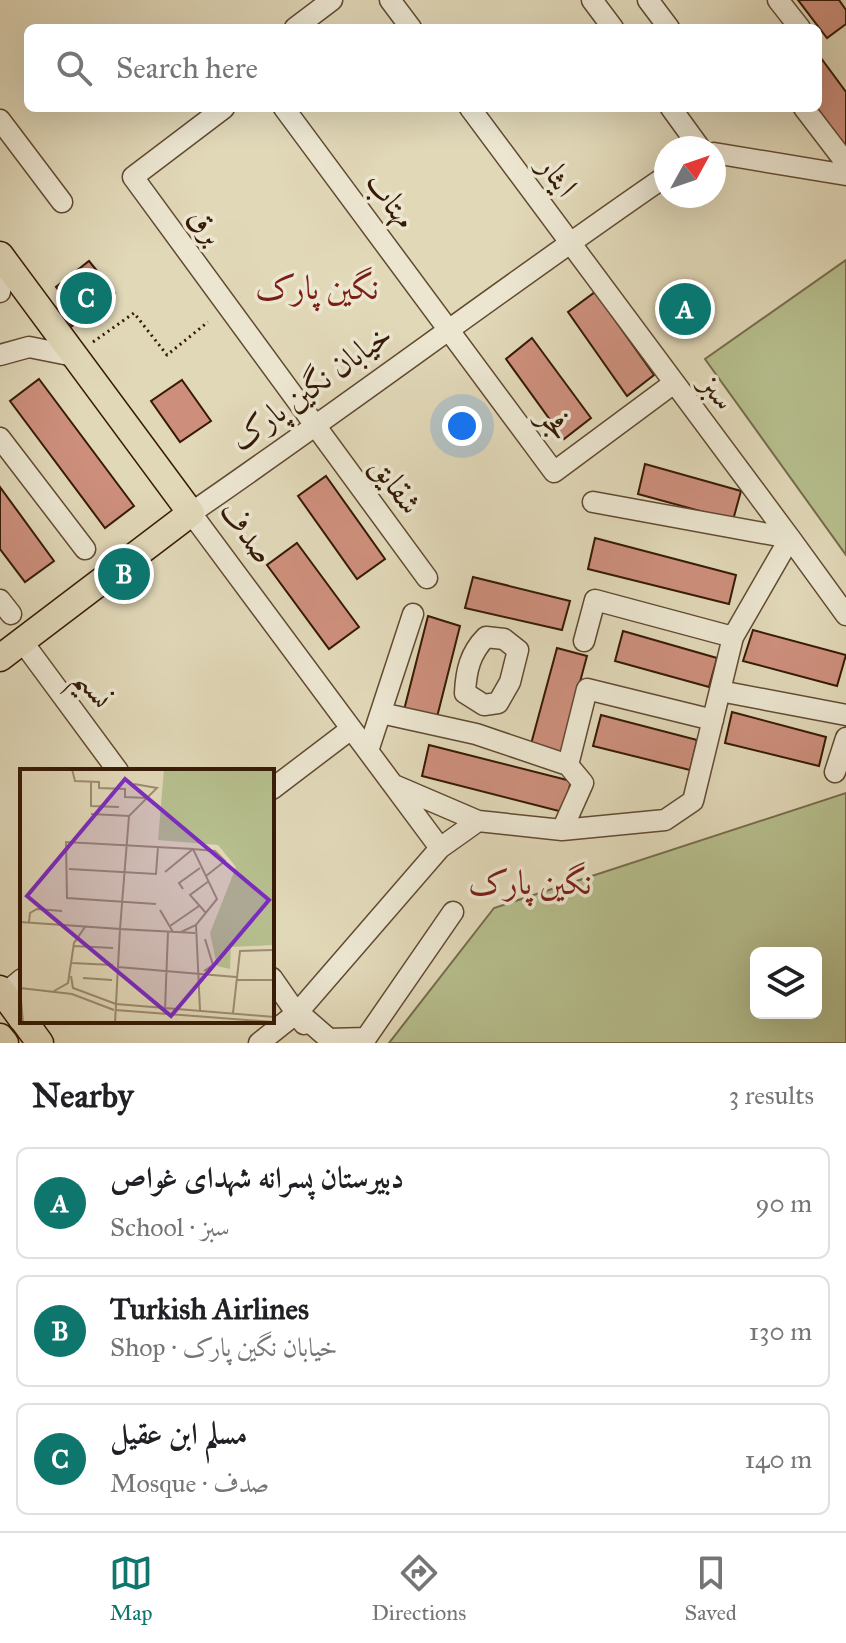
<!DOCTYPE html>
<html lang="en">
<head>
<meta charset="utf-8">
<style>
  body { margin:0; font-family:"IM FELL Great Primer",Amiri,serif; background:#f2f2f2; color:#202124 }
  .controls { position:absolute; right:24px; bottom:24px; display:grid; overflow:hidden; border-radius:12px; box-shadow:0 8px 32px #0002 }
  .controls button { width:72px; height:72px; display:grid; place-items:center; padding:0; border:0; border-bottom:2px solid #e0e0e0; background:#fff; color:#202124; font:40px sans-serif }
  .compass { position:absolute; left:654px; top:136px; width:72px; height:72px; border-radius:50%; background:#fff; box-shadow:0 8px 32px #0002; rotate:50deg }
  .you { position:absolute; left:462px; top:426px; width:28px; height:28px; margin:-20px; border:6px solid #fff; border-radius:50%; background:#1a73e8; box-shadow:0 0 0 12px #1a73e833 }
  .badge { display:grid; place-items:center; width:52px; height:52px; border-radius:50%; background:#0f766e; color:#fff; font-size:26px; font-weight:700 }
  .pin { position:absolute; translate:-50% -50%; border:4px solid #fff; box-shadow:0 2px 8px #0006 }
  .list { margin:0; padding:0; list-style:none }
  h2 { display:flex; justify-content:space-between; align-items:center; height:104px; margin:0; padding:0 32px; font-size:34px }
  h2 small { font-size:26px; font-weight:400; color:#757577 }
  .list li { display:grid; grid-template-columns:52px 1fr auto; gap:24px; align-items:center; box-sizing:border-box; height:112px; margin:0 16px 16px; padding:0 16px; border:2px solid #e0e0e0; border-radius:12px }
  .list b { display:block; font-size:30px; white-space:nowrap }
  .list p { margin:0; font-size:26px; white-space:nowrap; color:#757577 }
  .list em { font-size:26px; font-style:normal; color:#757577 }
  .icon { flex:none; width:44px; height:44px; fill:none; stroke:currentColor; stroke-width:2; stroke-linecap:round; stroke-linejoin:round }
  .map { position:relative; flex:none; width:846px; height:1043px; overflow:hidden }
  .search { position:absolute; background:#fff; box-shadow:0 8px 32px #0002; left:24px; right:24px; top:24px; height:88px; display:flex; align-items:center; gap:20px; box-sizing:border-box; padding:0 28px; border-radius:12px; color:#757577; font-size:30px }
  .sheet { height:488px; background:#fff }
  nav { display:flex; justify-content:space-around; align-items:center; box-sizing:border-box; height:112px; border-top:2px solid #e0e0e0; background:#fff; font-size:22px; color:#757577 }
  nav a { display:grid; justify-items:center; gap:4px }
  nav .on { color:#0f766e }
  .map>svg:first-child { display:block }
  .green { fill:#b6be8d; stroke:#766c4a; stroke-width:2; fill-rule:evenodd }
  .building { fill:#cd8f7c; stroke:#361a06; stroke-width:2 }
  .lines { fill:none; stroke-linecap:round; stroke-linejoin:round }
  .minor-casing { stroke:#614a32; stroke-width:23 }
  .major-casing { stroke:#361a06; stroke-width:29 }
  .path { stroke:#361a06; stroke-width:3; stroke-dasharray:2 4; stroke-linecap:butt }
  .minor { stroke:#ece6d1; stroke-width:20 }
  .major { stroke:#e1d8b8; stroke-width:26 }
  .labels { text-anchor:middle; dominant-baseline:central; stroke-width:7; stroke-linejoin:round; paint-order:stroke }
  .street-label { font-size:32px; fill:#361a06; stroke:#ece6d1 }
  .neighbourhood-label { font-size:34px; fill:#7a1f14; stroke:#ece6d1 }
  .inset-road { fill:none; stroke:#9d8c71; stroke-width:2 }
  .view { fill:#7b2cbf; fill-opacity:0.15; stroke:#7b2cbf; stroke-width:4 }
  .inset-edge { fill:none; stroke:#361a06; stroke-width:4 }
</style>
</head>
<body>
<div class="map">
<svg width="846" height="1043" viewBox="0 0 846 1043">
  <rect width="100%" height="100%" fill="#e1d8b8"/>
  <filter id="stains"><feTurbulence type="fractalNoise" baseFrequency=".0025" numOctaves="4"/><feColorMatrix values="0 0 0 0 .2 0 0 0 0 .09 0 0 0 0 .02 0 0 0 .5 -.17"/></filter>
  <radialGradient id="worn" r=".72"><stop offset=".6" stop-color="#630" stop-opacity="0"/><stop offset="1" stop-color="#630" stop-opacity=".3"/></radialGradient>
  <path class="green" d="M846 260V555L705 359Z
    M846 793V1043H389L494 908ZM756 953H816V1013H756Z"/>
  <path class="building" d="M798 0H839L846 10V24L827 38Z
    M818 54 846 92V148L817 108Z
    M89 261 115 293 72 326 61 311 69 304 56 287Z
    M595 292 654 375 627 396 568 312Z
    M532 338 591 418 564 439 506 359Z
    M39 379 134 506 105 528 10 401Z
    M182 380 211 421 180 442 151 401Z
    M645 464 741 491 733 520 638 494Z
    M326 476 385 559 357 579 298 496Z
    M0 487 54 561 25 582 0 549Z
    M595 538 736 575 729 604 588 569Z
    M297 543 359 627 329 649 267 565Z
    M473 577 570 601 562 630 465 608Z
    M428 616 460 626 437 717 404 710Z
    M753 630 846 655 837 686 743 661Z
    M623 631 717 658 709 687 615 661Z
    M557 648 587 656 561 752 531 744Z
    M732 712 826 737 819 766 725 743Z
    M601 715 697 740 690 770 593 746Z
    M429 745 571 781 563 812 422 776Z"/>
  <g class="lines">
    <defs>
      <path id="minor" d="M390 0 411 28
        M592 0 613 28
        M648 0 669 28
        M778 0 800 28
        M295 28 332 0
        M224 108 133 177 427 578
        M284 108 554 472 674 383
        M671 108 700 148
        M804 108 846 163
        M0 120 62 202
        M714 153 846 175
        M0 292 4 261
        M0 355 29 347 74 356
        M0 438 85 549
        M593 502 790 538 846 615
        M0 600 11 614
        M486 637 504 639 518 650 510 682 498 703 484 705 465 693C466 671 470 653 486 637Z
        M22 641 118 771
        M584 641 595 600 733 637
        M720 691 846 715
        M381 713 476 734 568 765
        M368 751 413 614
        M835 772 846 738
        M394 785 478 821 562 830 665 820 693 801 733 637 790 538 470 108
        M272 789 351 729
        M562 830 583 783 568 765 587 689 713 720
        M440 848 191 513C351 403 506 286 666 176
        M272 978 304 1024
        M4 994 22 979
        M298 1012 329 1039 366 1038 453 912
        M259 1043 298 1012 440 848 478 821"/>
      <path id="major" d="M0 255 191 513 0 658
        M0 989 22 1019
        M24 1021 40 1043
        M0 1037 5 1043"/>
    </defs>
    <use href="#minor" class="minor-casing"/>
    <use href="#major" class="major-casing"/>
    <path class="path" d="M93 342 134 313 167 355 208 322"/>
    <use href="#minor" class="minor"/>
    <use href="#major" class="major"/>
  </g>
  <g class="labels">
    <g class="street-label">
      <text transform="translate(558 176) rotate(53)">ایثار</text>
      <text transform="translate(391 200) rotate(53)">مهتاب</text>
      <text transform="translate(206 226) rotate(54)">برق</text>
      <text transform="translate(311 387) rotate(-36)">خیابان نگین پارک</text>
      <text transform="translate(718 392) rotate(53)">سبز</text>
      <text transform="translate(556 424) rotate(54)">فجر</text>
      <text transform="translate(396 485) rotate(54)">شقایق</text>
      <text transform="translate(247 532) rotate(53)">صدف</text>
      <text transform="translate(94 688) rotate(53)">نسیم</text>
    </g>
    <g class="neighbourhood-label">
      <text x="317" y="287">نگین پارک</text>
      <text x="530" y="882">نگین پارک</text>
    </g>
  </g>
  <g transform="translate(20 769)">
    <rect width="254" height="254" fill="#e1d8b8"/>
    <path d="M144 0H254V176L211 178 210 200 197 197 190 164 216 98 198 76 138 71Z" fill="#b6be8d"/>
    <path class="inset-road" d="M52 0 55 12 79 13V19L105 20V28L128 29M71 13V37L99 38M71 45 109 47 137 19 114 15M109 47 100 160 175 164M49 100 136 105 138 78M145 103 173 80 195 82 205 92 186 107M163 120 159 114 180 99M136 135 47 129 46 73 173 80 197 130 176 156 161 163M140 141 153 163M186 144 170 126 189 112M0 153 100 160 95 254M9 153 10 144 17 140 42 142M176 156 180 241M150 157 179 137M54 177 93 179M52 194 93 196M98 198 216 208M184 202 193 196 185 170M51 207 53 219 96 235M63 209 92 211M216 211H254M0 219 52 225 94 241M0 220 3 254M34 222 48 214 54 174 65 158M96 235 254 248M145 240 148 163M95 241 254 253M213 244 220 182 254 181"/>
    <path class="view" d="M105 10 249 131 151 247 7 127Z"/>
    <rect width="254" height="254" class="inset-edge"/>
  </g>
  <rect width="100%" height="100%" filter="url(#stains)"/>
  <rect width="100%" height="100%" fill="url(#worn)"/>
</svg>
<div class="controls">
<button><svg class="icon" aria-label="layers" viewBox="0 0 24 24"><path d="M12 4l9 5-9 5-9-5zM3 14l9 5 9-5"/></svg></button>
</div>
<svg class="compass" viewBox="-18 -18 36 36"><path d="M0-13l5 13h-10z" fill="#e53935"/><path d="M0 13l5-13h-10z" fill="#757577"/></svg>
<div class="you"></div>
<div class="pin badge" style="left:685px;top:309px">A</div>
<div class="pin badge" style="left:124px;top:574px">B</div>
<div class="pin badge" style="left:86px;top:298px">C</div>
<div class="search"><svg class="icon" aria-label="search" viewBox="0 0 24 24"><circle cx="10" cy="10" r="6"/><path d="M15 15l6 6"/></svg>Search here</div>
</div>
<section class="sheet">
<h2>Nearby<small>3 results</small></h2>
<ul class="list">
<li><span class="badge">A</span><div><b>دبیرستان پسرانه شهدای غواص</b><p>School · سبز</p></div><em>90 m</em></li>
<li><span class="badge">B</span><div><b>Turkish Airlines</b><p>Shop · خیابان نگین پارک</p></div><em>130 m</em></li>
<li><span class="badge">C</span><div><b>مسلم ابن عقیل</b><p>Mosque · صدف</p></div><em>140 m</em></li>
</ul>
</section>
<nav>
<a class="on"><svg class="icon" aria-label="map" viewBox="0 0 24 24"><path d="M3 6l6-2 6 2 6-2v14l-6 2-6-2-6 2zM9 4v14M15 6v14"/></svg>Map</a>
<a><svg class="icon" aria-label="directions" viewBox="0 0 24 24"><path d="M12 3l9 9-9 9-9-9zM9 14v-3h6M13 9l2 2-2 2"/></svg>Directions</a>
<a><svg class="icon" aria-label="saved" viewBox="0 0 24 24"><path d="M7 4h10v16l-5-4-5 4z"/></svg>Saved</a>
</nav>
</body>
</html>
